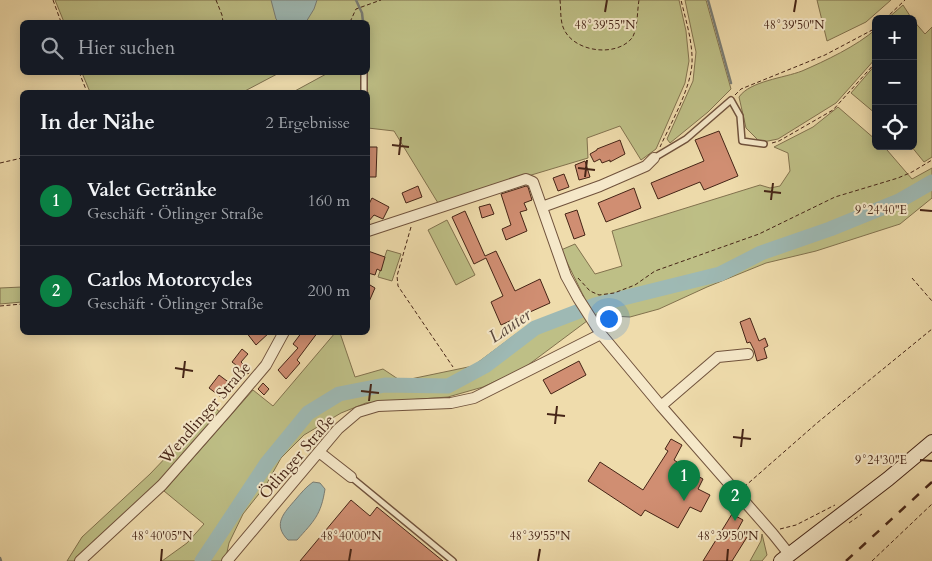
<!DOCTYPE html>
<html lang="de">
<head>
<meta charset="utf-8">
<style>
  body { margin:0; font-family:Cardo,serif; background:#242831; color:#f1f3f6 }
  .controls { position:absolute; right:15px; top:15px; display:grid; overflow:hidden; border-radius:8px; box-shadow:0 2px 12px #0003 }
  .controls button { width:45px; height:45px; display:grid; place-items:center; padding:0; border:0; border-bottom:1px solid #363941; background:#171b24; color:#f1f3f6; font:25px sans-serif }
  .you { position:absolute; left:608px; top:318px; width:18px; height:18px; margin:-12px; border:4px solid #fff; border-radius:50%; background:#1a73e8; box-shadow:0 0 0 8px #1a73e833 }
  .badge { display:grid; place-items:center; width:32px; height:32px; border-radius:50%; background:#0b8043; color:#fff; font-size:16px; font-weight:700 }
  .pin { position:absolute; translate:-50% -41px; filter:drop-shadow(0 1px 2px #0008) }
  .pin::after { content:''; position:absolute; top:26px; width:18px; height:15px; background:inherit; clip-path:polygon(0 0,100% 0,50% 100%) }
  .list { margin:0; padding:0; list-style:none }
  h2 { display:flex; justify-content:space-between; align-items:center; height:65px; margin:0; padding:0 20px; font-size:21px }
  h2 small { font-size:16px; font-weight:400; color:#9ea1a6 }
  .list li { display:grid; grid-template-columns:32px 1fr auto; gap:15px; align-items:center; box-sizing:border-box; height:90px; padding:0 20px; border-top:1px solid #363941 }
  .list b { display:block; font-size:19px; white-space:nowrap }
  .list p { margin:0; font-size:16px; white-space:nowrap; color:#9ea1a6 }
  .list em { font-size:16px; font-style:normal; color:#9ea1a6 }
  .icon { flex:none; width:28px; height:28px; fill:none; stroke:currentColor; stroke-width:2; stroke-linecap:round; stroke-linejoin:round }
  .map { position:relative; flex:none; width:932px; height:561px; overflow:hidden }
  .search { position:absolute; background:#171b24; box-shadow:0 2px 12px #0003; left:20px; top:20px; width:350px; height:55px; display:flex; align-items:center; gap:12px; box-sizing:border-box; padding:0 18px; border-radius:8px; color:#9ea1a6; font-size:19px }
  .panel { position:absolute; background:#171b24; box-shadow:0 2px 12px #0003; left:20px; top:90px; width:350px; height:245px; border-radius:8px }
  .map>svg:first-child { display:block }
  .green { fill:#bebf86; stroke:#82724e }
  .water { fill:#9eb9b4; stroke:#7a7d75 }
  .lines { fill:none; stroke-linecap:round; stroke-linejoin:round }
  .stream { stroke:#7a7d75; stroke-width:2.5 }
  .river { stroke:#9eb9b4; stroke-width:15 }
  .building { fill:#d08e72; stroke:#452416 }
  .service-casing { stroke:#70523c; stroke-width:8 }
  .minor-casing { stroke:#70523c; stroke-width:12 }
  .secondary-casing { stroke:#452416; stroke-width:16 }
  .path { stroke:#452416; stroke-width:1; stroke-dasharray:4 2.5; stroke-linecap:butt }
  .service { stroke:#f5e8c9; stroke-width:5 }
  .minor { stroke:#f5e8c9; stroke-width:10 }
  .secondary { stroke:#f5e8c9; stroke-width:14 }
  .rail { stroke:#452416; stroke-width:2.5; stroke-dasharray:9 9; stroke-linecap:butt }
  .ticks { fill:none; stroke:#452416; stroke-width:2 }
  .labels { text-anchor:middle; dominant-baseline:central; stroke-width:4; stroke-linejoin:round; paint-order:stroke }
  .street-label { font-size:16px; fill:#452416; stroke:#f5e8c9 }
  .water-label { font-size:18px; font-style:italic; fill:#5b493e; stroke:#f5e8c9 }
  .ticks-label { font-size:12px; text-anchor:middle; fill:#452416; stroke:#f5e8c9; stroke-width:4; stroke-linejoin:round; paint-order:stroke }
</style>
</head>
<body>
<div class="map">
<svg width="932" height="561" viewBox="0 0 932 561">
  <rect width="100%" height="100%" fill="#efdcac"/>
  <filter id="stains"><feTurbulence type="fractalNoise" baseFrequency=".004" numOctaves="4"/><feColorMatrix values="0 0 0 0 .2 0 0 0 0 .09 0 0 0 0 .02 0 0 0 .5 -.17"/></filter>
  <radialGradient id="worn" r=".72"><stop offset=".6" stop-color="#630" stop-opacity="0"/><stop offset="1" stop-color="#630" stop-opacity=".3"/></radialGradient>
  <path class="green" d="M55 0H679L686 31 689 61 685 83 656 149 641 160 620 126 587 138 588 158 438 203 394 131 368 128V92H293L328 73 368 72V22H64Z
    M685 0H706L731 89 708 112 670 143 667 139 693 81 696 52Z
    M817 0H891L866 22 827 41Z
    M903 5 912 19H887Z
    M913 20 925 34 932 27V157L924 162 911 146H913Z
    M876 29V58L836 103 778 139 763 142 758 140 746 128 739 97C750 81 784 78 802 71 825 61 857 46 876 29Z
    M876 64V114L851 93Z
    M82 73V72L279 73 243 92H90Z
    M838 107 876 140V146H883L887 150 912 179 932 168V198L900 224 816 251 766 263 707 287 659 309 630 317 595 315 524 368 483 387 448 397 366 403 341 413 304 435 281 458 266 485 243 514 229 543 226 557 222 561H162L187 543 204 524 164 491 253 390 273 406 335 333H340L355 377 383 369 401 381 473 366 516 334 575 307 584 297 561 250 575 244 595 274 622 266 612 231 760 185 770 188 780 186 790 171 788 153 774 147 813 127Z
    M447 220 475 275 456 285 428 230Z
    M387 250 401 254 392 281 378 277Z
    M22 287V302L0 304V288Z
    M214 407 222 414 163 481 76 561H67L82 537 150 474Z
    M762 534 767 555 762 561H750L761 541Z"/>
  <path class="water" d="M271 0H317L314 9 306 22H279L276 19Z
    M313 482 320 483 325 489C321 515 314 521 297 540H288C272 524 284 513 296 499 301 493 306 487 313 482Z"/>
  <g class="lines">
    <path class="stream" d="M356 0 362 13 363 22
      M708 0 731 83
      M366 74V88
      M0 558 1 561"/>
    <path class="river" d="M202 561 267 463 308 413 339 394 385 385 448 386 485 366 535 328 595 305 720 274 761 253 830 229 899 201 932 182"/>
  </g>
  <path class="building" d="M719 131 738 176 704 190 700 182 658 199 651 183 704 161 695 140Z
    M620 140 625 154 610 162V160L602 163 600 159 594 162 590 154 597 150V149Z
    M368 147H377L376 177H368Z
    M585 161 590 177 579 180 575 165Z
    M564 174 569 187 558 191 553 178Z
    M418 186 422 197 406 203 402 193Z
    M526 186 528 187 532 200 524 203 527 210 520 212 527 231 506 240 502 229 511 225 501 194Z
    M634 188 641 208 606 222 598 203Z
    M372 198 389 207 383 219 374 215 368 222V206Z
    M490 204 494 214 482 218 479 207Z
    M577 210 585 235 574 239 565 214Z
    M465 211 485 256 496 251 515 291 540 279 550 303 501 325 491 302 503 296 486 258 474 264 452 217Z
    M368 251 385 257 381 271 377 269 375 275 368 273Z
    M370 285 375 288 368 304V289Z
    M750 318 759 341 765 338 768 346 764 348 767 358 757 361 754 350 750 342 747 343 740 322Z
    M246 332H270L256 345Z
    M302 332H318L297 360 300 363 286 379 278 370 298 348 293 344Z
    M242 349 248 354 241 362 250 371 248 374 232 362Z
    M579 361 586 375 551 394 543 380Z
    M219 375 231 384 221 397 209 388Z
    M263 383 269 389 264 395 258 389Z
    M671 439 682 445 674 460 677 462 676 464 703 479 698 489 710 495 701 512 690 507 678 528 645 510 641 516 588 481 600 462 643 490 668 451 665 449Z
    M351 500 370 516 377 507 443 561H300Z
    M732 514 743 520 737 531 747 537 732 561H703Z"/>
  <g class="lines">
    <defs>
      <path id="service" d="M364 92V72
        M654 158 686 139 731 100 740 116 742 141 764 144
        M351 477 453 561"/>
      <path id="minor" d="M542 207 600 186 646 166 654 158
        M368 231 526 179 533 182 566 276 578 298 601 334 661 406 773 534 789 554
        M661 406 718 357 748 354
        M319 452 351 477
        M80 561 162 485 227 411 266 365 284 332
        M227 561 338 429 358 412 378 406 451 403 474 398 601 334"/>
      <path id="secondary" d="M781 561 888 479 932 442"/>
    </defs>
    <use href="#service" class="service-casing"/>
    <use href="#minor" class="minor-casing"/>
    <use href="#secondary" class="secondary-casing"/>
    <path class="path" d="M53 0 61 22
      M216 0 222 15 223 22
      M560 0C561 8 560 19 563 27 572 52 616 58 632 38 638 29 637 11 639 0
      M885 19 905 0
      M350 22 356 9 381 0
      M79 72 87 92
      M735 95 741 89 825 55 876 28
      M772 143 779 141 833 110 876 62
      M660 147C671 123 690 90 692 64 693 43 686 21 681 0
      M0 163 22 158
      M411 227 397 276 398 286 453 367
      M578 278 590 291 599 295 614 293 635 285 655 271 759 234 835 197 898 178 912 172 932 160
      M912 278 932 301
      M0 306 22 304
      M744 487 817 423 932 329
      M849 523 862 514
      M780 529 796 525 835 505
      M872 561 932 504"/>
    <use href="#service" class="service"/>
    <use href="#minor" class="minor"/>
    <use href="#secondary" class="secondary"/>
    <path class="rail" d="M846 561 932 482"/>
  </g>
  <path class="ticks" d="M605 12 607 0M794 12 796 0M392 145 409 147M399 155 401 137M578 168 595 170M585 177 587 160M764 191 781 193M771 200 773 183M920 210 932 211M175 368 193 371M183 378 185 361M361 391 379 393M369 401 371 384M547 414 565 416M555 424 557 406M733 437 751 439M741 447 743 429M920 460 932 461M161 561 162 549M349 561 351 549M538 561 540 549M727 561 728 549"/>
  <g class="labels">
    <g class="street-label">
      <text transform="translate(205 413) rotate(-49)">Wendlinger Straße</text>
      <text transform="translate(297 457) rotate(-49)">Ötlinger Straße</text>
    </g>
    <g class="water-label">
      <text transform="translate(510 326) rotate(-34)">Lauter</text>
    </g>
  </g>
  <g class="ticks-label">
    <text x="605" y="29">48°39'55"N</text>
    <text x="794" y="29">48°39'50"N</text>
    <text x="881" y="214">9°24'40"E</text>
    <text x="881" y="464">9°24'30"E</text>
    <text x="162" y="540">48°40'05"N</text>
    <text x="351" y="540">48°40'00"N</text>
    <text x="540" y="540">48°39'55"N</text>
    <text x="728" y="540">48°39'50"N</text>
  </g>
  <rect width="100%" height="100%" filter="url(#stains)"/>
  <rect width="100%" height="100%" fill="url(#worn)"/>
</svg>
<div class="controls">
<button>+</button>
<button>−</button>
<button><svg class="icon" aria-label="locate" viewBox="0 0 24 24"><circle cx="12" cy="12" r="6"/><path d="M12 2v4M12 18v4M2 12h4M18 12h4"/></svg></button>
</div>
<div class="you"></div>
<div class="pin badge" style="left:684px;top:501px">1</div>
<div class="pin badge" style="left:735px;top:521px">2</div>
<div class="search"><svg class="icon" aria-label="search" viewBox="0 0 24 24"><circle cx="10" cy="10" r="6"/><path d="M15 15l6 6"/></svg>Hier suchen</div>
<section class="panel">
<h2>In der Nähe<small>2 Ergebnisse</small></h2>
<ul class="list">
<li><span class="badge">1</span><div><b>Valet Getränke</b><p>Geschäft · Ötlinger Straße</p></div><em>160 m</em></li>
<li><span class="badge">2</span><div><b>Carlos Motorcycles</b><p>Geschäft · Ötlinger Straße</p></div><em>200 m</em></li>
</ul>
</section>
</div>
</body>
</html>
